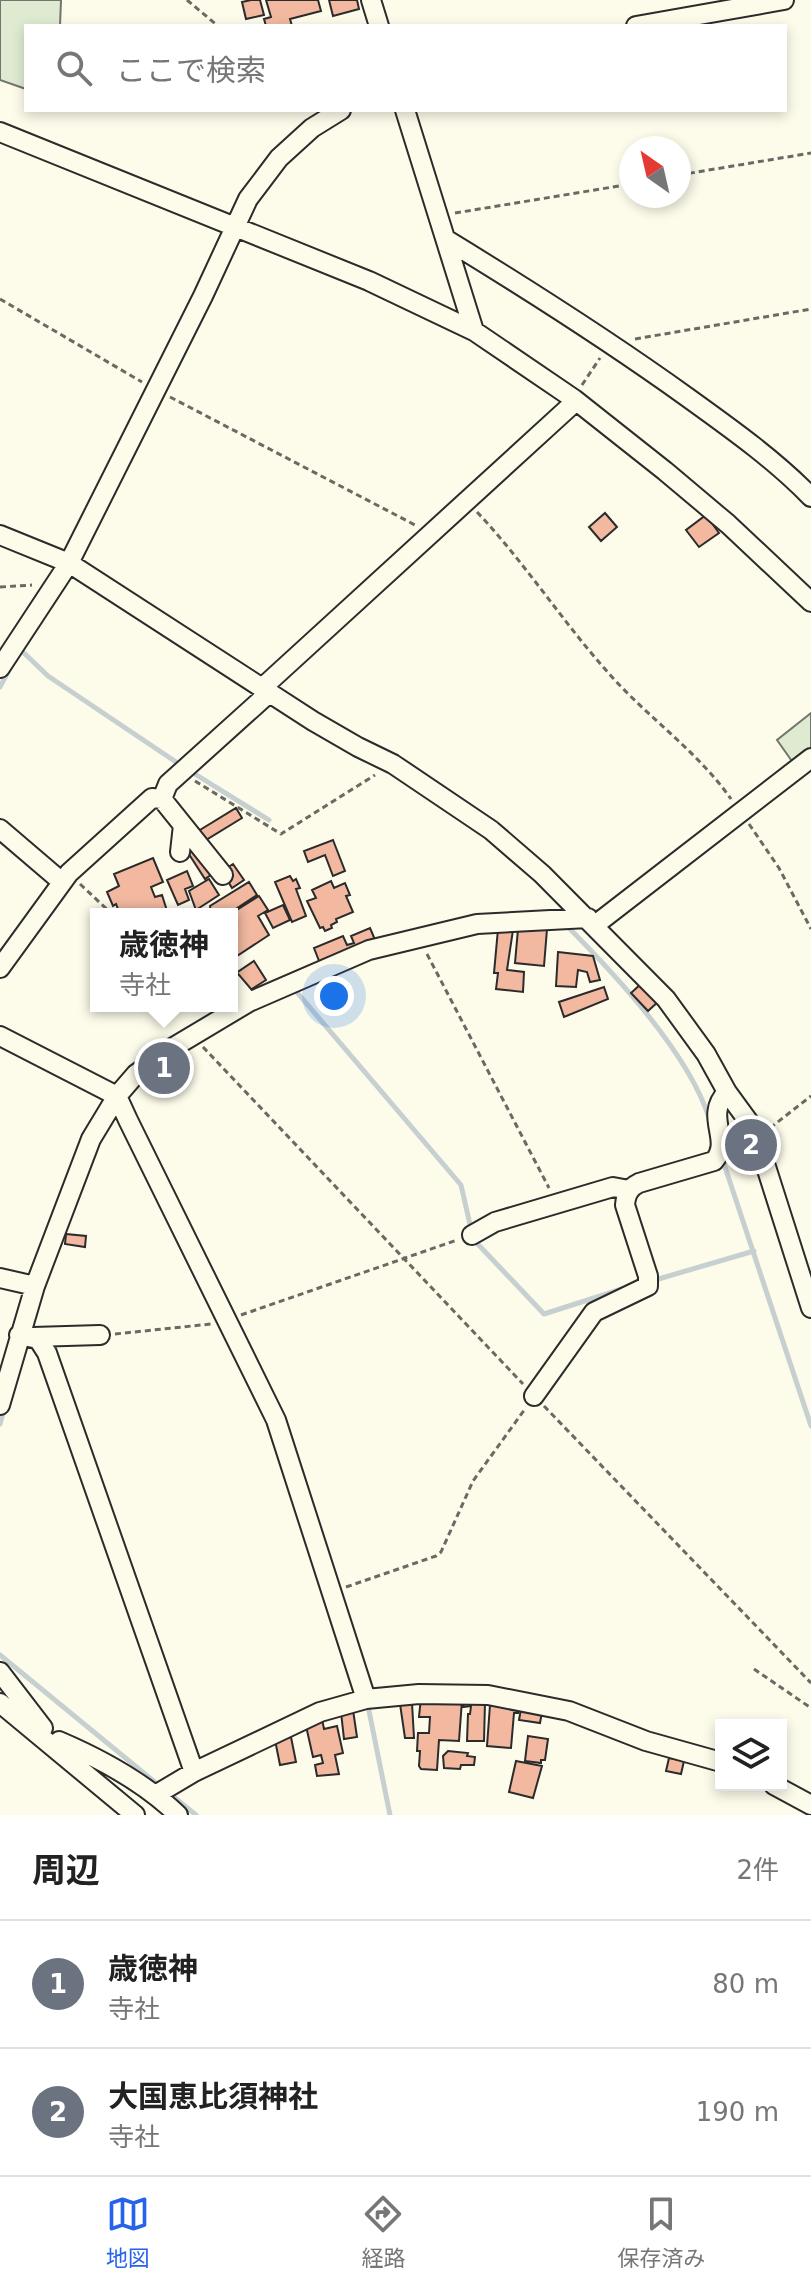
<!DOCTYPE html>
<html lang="ja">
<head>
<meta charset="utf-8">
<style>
  body { margin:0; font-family:"DejaVu Sans","Noto Sans JP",sans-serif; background:#f6f6f6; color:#222 }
  .controls { position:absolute; right:24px; bottom:24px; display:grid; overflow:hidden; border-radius:0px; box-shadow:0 4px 12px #0003 }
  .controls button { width:72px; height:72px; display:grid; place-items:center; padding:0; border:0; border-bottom:2px solid #e0e0e0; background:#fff; color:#222; font:40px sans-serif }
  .compass { position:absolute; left:619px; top:136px; width:72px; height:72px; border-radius:50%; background:#fff; box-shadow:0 4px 12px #0003; rotate:326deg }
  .you { position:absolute; left:334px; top:996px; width:28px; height:28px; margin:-20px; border:6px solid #fff; border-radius:50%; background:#1a73e8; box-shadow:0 0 0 12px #1a73e833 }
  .badge { display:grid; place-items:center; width:52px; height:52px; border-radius:50%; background:#2563eb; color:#fff; font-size:26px; font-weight:700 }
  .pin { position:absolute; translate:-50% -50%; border:4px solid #fff; box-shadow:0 2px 8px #0006 }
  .popup { position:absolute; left:90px; top:908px; width:148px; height:104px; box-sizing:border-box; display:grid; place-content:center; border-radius:0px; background:#fff; filter:drop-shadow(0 2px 6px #0005); font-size:26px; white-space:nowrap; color:#767676 }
  .popup b { font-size:30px; color:#222 }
  .popup::after { content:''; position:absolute; left:50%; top:100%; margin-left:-16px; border:16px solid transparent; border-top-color:#fff }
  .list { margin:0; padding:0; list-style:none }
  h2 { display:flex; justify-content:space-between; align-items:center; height:104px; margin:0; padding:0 32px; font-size:34px }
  h2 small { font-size:26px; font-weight:400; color:#767676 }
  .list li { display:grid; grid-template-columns:52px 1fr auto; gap:24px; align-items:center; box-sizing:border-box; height:128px; padding:0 32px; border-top:2px solid #e0e0e0 }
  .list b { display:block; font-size:30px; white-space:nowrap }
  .list p { margin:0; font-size:26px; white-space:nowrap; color:#767676 }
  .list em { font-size:26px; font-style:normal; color:#767676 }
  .icon { flex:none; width:44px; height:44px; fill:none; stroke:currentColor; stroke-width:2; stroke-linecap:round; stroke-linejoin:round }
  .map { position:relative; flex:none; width:811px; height:1815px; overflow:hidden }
  .search { position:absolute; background:#fff; box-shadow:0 4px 12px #0003; left:24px; right:24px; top:24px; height:88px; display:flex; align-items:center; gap:20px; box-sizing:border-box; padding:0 28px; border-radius:0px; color:#767676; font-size:30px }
  .sheet { height:360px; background:#fff }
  nav { display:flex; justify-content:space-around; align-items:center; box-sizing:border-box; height:112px; border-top:2px solid #e0e0e0; background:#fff; font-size:22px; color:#767676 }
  nav a { display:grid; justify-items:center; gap:4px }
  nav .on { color:#2563eb }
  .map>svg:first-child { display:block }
  .green { fill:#deebd1; stroke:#74746e; stroke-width:2 }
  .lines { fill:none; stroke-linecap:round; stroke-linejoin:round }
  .stream { stroke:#c7d0d0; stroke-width:5 }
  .building { fill:#f2b8a0; stroke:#2b2b2b; stroke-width:2 }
  .minor-casing { stroke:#2b2b2b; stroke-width:22 }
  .path { stroke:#6a6964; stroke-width:3; stroke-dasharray:6 4; stroke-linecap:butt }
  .minor { stroke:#fdfbea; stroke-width:18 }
</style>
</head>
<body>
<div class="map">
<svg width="811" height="1815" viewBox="0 0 811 1815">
  <rect width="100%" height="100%" fill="#fdfbea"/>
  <path class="green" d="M0 0H61L60 26H26V89L0 80Z
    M811 713V752L794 764 777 740Z"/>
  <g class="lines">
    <path class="stream" d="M23 652 48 676 182 766
      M0 687 9 670
      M190 771 269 820
      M566 925C613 972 689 1054 709 1118
      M295 990 461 1185 471 1229
      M722 1158 811 1426
      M473 1239 544 1314 622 1289
      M655 1280 754 1251
      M0 1424 4 1409
      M0 1655 156 1783
      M368 1706 390 1815
      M170 1794 196 1815"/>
  </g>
  <path class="building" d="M251 0H260L264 15 246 19 242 2Z
    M266 0H318L321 11 290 19 292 26H266L264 19 271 17Z
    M329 0H357L359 9 333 16Z
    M605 513 617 527 601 541 589 527Z
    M706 515 719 533 699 547 686 530Z
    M236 808 242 818 201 843 195 833Z
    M333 840 345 871 333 876 325 855 308 862 304 851Z
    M183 845 203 851 215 872 205 879Z
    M153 858 163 882 151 887 155 897 162 895 168 914H133L131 909 120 914 116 904 113 906 107 892 119 886 114 874Z
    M233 864 244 880 232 888 222 871Z
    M187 871 193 886 185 889 189 900 178 905 167 880Z
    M290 876 293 881 296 879 300 888 296 889 306 916 292 922 275 882Z
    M209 879 219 895 196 910 189 891Z
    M331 881 334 888 345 883 350 895 346 896 353 912 336 919 337 922 331 925 332 928 325 931 323 927 320 928 307 901 316 898 312 890Z
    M249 882 257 895 228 914H211L210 906Z
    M259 896 268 910 258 916 269 935 234 958 232 925 237 922 232 913Z
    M283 905 290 920 273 928 265 913Z
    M370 928 376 942 321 966 314 948 343 936 347 945 354 943 351 936Z
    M498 929 513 930 507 970 524 972 523 992 496 989 498 973H494Z
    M518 929H547L544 966 515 963Z
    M558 952 593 956 600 980 590 982 587 972 578 970 576 987 556 986Z
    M254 961 266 980 244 994 232 975V967L236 973Z
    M643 982 660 1000 648 1011 631 993Z
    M604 987 608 999 564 1017 559 1002Z
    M66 1234 86 1236 85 1247 65 1244Z
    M421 1697 462 1700 459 1741 439 1740 437 1770 421 1769 419 1766 420 1751H417L418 1733H429L430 1717H419Z
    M464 1701 485 1702 484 1741H467L468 1714H470L471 1706 463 1707Z
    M412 1703 414 1738H405L400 1704Z
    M490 1705 518 1707V1713H514L511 1748 487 1746Z
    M521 1709 542 1712 540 1723 519 1720Z
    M353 1710 357 1737 344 1739 341 1712Z
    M322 1719 324 1729 337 1726 343 1753 335 1755 339 1774 317 1776 315 1765 323 1763 321 1755 313 1757 306 1726 317 1724V1720Z
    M528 1736 548 1739 545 1760H541V1763L525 1761Z
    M291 1737 296 1762 280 1765 275 1740Z
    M448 1751 468 1753 467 1756 475 1757 474 1765H461L460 1769 444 1768 443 1756Z
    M669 1758 684 1761 681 1774 666 1771Z
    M516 1761 542 1766 533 1798 509 1792Z"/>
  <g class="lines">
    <defs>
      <path id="minor" d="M371 0 379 26
        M636 26 784 0
        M405 110 474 331 574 399 665 471 728 524 811 602
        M0 132 369 281 474 331
        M447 240C529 290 609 341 687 397 730 428 774 459 811 497
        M0 535 69 563 313 721 358 747 393 764 491 830 542 874 666 999 706 1054 727 1092 754 1129 811 1308
        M0 668 69 563 203 296 248 199 279 158 312 128 341 110
        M262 688 576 401
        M0 829 62 882
        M180 852 183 825
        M223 875 162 799 168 784 269 693
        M595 925 811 758
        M0 968 69 873 152 798 162 799
        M232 982 249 1002
        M0 1036 117 1096 128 1120 276 1420 366 1699
        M472 1235 495 1222 613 1187 629 1190
        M0 1278 35 1286
        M19 1335 38 1339 47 1353 194 1772
        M33 1337 100 1335
        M534 1396 594 1312 648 1286V1276L625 1205C626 1194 629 1188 639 1183L714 1161C733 1140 703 1117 727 1092
        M0 1405 35 1286 91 1139 117 1096 136 1074 172 1048 249 1002 369 950 477 924 588 918
        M0 1672 43 1728
        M0 1703 135 1815
        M59 1741C101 1759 145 1783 178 1815
        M774 1785 811 1805
        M157 1794 194 1772 320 1712 366 1699 419 1694 488 1695 569 1711 646 1741 721 1762"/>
    </defs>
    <use href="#minor" class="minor-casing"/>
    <path class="path" d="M187 0 218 26
      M679 175 811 153
      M455 213 631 184
      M0 299 142 382
      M635 339 811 309
      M582 385 600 358
      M170 397 415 525
      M477 512C526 564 564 624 612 677 650 719 698 752 731 799
      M0 587 32 585
      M195 781 281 834 375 775
      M749 824 779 868 811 929
      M80 884 112 914
      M427 954 549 1188
      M203 1047 523 1384
      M770 1128 811 1096
      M241 1315 457 1240
      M115 1334 211 1324
      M544 1406 811 1683
      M346 1587 436 1556 441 1552 473 1481 525 1409
      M754 1669 811 1708"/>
    <use href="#minor" class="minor"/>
  </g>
</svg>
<div class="controls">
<button><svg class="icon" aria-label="layers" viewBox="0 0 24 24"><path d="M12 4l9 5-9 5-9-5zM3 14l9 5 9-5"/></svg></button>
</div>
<svg class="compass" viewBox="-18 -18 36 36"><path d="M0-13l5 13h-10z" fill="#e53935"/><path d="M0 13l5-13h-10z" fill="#767676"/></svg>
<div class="you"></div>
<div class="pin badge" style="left:164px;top:1068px;background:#6b7280">1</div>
<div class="popup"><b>歳徳神</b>寺社</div>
<div class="pin badge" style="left:751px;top:1145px;background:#6b7280">2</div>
<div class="search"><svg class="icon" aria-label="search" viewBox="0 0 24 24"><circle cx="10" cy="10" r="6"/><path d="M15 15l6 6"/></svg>ここで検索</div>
</div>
<section class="sheet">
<h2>周辺<small>2件</small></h2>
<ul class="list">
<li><span class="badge" style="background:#6b7280">1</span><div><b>歳徳神</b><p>寺社</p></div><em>80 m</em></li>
<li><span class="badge" style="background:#6b7280">2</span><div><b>大国恵比須神社</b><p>寺社</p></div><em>190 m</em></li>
</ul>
</section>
<nav>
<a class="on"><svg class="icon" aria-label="map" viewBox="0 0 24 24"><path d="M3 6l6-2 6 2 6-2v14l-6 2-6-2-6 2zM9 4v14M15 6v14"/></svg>地図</a>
<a><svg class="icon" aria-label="directions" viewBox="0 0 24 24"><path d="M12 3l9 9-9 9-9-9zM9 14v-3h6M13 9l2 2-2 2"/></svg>経路</a>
<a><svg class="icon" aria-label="saved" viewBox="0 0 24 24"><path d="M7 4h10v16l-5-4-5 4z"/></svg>保存済み</a>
</nav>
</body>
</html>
